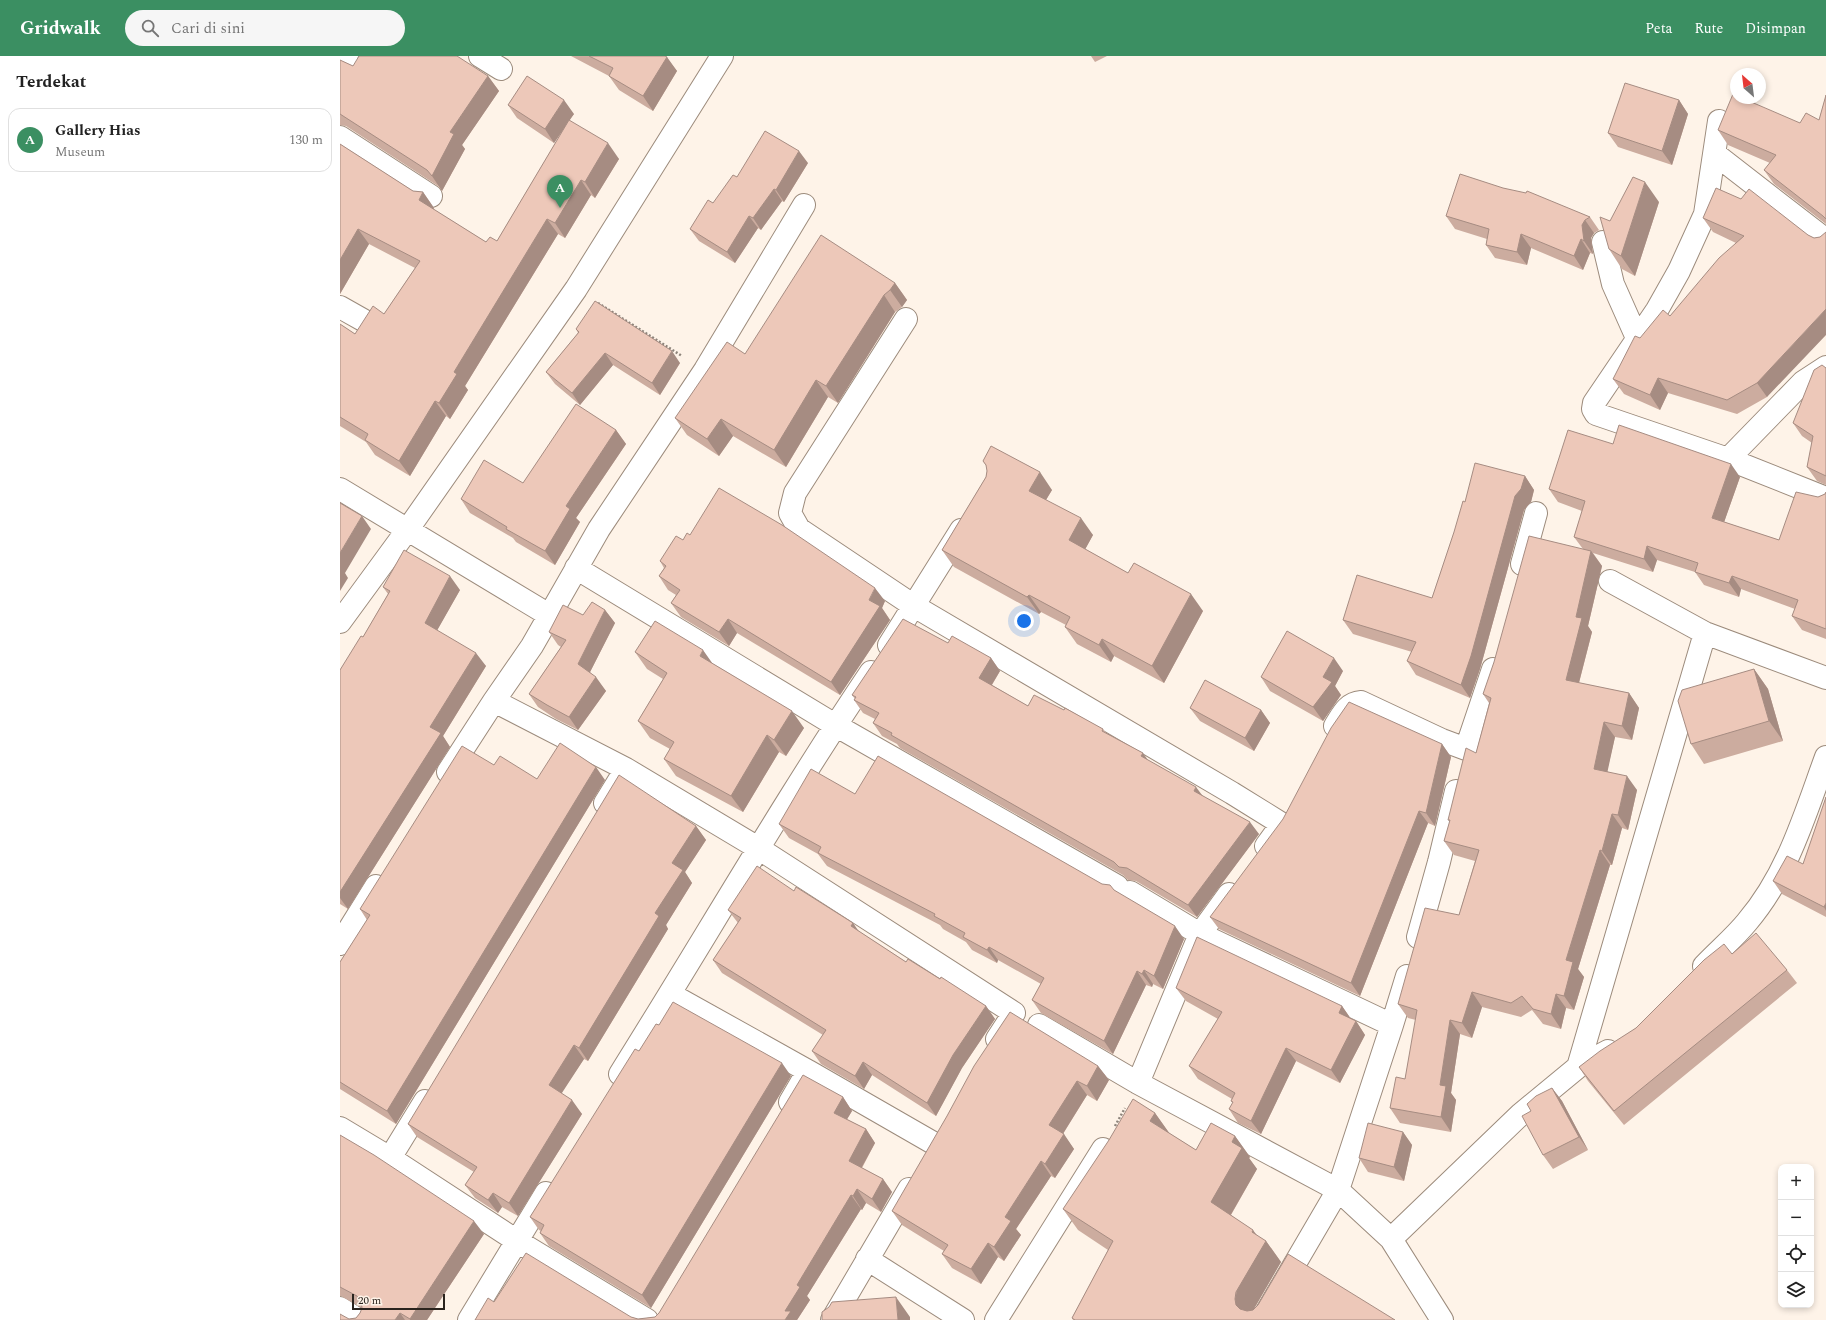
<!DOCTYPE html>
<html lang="id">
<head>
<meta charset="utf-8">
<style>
  body { margin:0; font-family:Spectral,serif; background:#f6f6f6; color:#222 }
  .controls { position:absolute; right:12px; bottom:12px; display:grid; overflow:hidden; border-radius:8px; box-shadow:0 2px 6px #0003 }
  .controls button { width:36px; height:36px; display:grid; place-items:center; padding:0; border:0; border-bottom:1px solid #e0e0e0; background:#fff; color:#222; font:20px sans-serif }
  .compass { position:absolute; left:1390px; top:12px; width:36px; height:36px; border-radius:50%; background:#fff; box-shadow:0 2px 6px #0003; rotate:332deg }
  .scale { position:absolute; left:12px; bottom:10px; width:93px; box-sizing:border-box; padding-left:4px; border:2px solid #2b241e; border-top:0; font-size:11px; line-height:14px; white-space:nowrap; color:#2b241e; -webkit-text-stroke:3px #fef3e8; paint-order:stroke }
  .you { position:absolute; left:684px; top:565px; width:14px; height:14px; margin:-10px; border:3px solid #fff; border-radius:50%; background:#1a73e8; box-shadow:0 0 0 6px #1a73e833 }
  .badge { display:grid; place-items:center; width:26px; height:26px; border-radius:50%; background:#3b8f62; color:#fff; font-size:13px; font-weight:700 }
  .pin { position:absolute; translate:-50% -33px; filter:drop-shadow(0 1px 2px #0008) }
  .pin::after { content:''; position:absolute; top:21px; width:14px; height:12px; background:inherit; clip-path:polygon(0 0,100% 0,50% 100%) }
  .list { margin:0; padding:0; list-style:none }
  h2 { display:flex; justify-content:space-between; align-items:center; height:52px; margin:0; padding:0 16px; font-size:17px }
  h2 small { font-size:13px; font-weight:400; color:#767676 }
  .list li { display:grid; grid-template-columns:26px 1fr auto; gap:12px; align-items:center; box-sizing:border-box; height:64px; margin:0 8px 8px; padding:0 8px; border:1px solid #e0e0e0; border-radius:12px }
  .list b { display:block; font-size:15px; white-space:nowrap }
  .list p { margin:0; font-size:13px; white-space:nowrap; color:#767676 }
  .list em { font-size:13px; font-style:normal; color:#767676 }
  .icon { flex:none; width:22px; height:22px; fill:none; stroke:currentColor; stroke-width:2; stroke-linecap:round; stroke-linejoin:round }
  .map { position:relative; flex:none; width:1486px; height:1264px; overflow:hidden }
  header { display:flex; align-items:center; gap:24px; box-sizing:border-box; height:56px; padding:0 20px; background:#3b8f62; color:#fff }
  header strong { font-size:19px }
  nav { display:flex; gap:22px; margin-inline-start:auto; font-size:14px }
  .search { width:280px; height:36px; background:#f6f6f6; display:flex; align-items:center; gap:10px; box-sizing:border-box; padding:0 14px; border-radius:22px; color:#767676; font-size:15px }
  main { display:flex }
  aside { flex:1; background:#fff }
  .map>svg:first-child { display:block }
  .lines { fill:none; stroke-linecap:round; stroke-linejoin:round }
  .minor-casing { stroke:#9c8b7c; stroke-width:24 }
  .path { stroke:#8d847b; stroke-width:2.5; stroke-dasharray:2 2; stroke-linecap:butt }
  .minor { stroke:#fff; stroke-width:22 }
  .wall { fill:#ccac9f }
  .shaded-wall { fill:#a68c82 }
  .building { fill:#edc8b9; stroke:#a68c82 }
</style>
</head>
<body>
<header>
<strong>Gridwalk</strong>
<div class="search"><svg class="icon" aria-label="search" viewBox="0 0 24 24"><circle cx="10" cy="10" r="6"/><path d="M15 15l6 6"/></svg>Cari di sini</div>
<nav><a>Peta</a><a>Rute</a><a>Disimpan</a></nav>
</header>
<main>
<aside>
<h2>Terdekat<small></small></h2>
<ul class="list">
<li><span class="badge">A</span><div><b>Gallery Hias</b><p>Museum</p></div><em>130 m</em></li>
</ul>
</aside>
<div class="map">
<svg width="1486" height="1264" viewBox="0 0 1486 1264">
  <rect width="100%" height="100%" fill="#fef3e8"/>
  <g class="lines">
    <defs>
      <path id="minor" d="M140 0 161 13
        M0 11 7 0
        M1379 65 1365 158 1339 215 1317 254 1254 347 1253 353 1256 358 1388 403 1486 442
        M0 81 91 140
        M1375 98 1486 184
        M1263 186 1273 228 1297 282
        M0 251 23 264
        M566 263 455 437 450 457 459 473 574 550 892 737 942 768 926 790
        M1388 403 1463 326 1486 311
        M0 433 209 559
        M1182 508 1196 457
        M236 512 495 669 777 830
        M1270 525 1365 577 1486 622
        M0 566 68 473 236 233 382 0
        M549 589 621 474
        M154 645 286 713
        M995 670C1002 659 1007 647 1021 646L1102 684 1126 693 1153 613
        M108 716 154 645 192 590 259 473 365 314 464 149
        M265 747 286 713 418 792 674 957 657 983
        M790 836 860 878 1052 969 1067 920
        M1078 881 1099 806 1116 735
        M0 888 36 830
        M1364 910C1378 895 1394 882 1407 866 1448 818 1465 758 1486 701
        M330 938 468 1015
        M699 969 798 1027 998 1134 1052 969
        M1238 1011 1365 577
        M280 1018C364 884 443 747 531 616
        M798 1027 860 878 889 838
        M450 1046 468 1015 595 1088
        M0 1072 50 1102 177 1185 307 1264
        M50 1102 85 1045
        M1051 1183 1181 1058 1238 1011 1268 995
        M527 1203 623 1264
        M0 1252 19 1264
        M129 1264 206 1137
        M492 1264 569 1133
        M656 1264 763 1093
        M922 1264 998 1134 1051 1183 1102 1264"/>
    </defs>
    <use href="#minor" class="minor-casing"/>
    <path class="path" d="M258 247 342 300
      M775 1070 785 1052"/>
    <use href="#minor" class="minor"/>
  </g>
  <path class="wall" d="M231 0H325L337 15 313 55 279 34 269 20Z
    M751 0H767L755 6Z
    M0 4 13 10 148 20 159 35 122 89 125 93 102 135 98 130 6 70 0 69Z
    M1486 39V168L1434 128 1424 114 1430 107 1388 89 1378 74 1460 67 1479 64Z
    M1339 44 1348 58 1332 109 1278 91 1268 77Z
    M168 49 234 58 229 64 279 103 255 142 251 139 225 182 218 178 125 330 128 334 110 363 106 360 70 420 35 399 26 386 0 370V268L15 278 44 258 75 212 29 188 0 238V88L73 135 83 136 94 152 93 153 146 186 157 185 225 71 214 87 177 62Z
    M468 107 444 146 442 145 421 174 418 172 395 207 359 185 350 173 397 121Z
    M1163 132 1250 161 1259 174 1254 177 1251 182 1253 198 1250 197 1243 214 1191 192 1187 209 1155 202 1146 189 1147 183 1115 173 1106 160Z
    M1319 146 1295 220 1282 213 1269 193 1270 165Z
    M1363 162 1468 179 1474 182 1480 181 1427 341 1397 358 1328 337 1320 354 1284 338 1273 323 1300 282 1330 260 1396 187 1373 176Z
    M555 227 567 244 562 251 555 256 498 347 488 341 446 411 393 380 379 400 347 379 335 362 405 298Z
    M236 273 340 307 320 339 273 309 240 349 215 328 206 316 238 277Z
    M1486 312V429L1477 425 1467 411 1472 387 1462 380 1453 367Z
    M276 374 286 388 236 462 240 466 215 509 176 486 173 482 130 457 121 443 183 427Z
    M1273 388 1400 421 1384 466 1439 484 1478 441 1485 438 1486 436V583L1462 574 1452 560 1455 553 1401 533 1399 541 1364 529 1355 516 1317 504 1313 516 1253 497 1262 510 1248 570 1252 576 1239 627 1289 637 1299 652 1292 684 1275 681 1267 715 1297 734 1288 774 1282 772 1272 809H1270L1238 913 1244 921 1234 954 1226 952 1221 973 1203 968 1192 954 1181 961 1142 951 1132 982 1120 978 1111 1037 1116 1044 1111 1076 1060 1067 1050 1052 1065 1023 1076 964 1068 962 1058 948 1119 859 1135 805 1114 799 1104 785 1110 766 1108 764 1136 697 1149 647 1143 638 1243 493 1234 481 1242 455 1218 446 1209 433Z
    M643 405 712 434 706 444 753 479 745 493 788 517 863 555 824 627 774 600 771 606 737 588 725 571 726 569 701 556 699 558 614 511 602 494 646 421 647 415V411Z
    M1185 420 1194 434 1191 446 1184 454 1140 613 1130 642 1076 619 1067 605 1072 596 1013 578 1003 564 1092 542 1125 446Z
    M350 479 545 545 542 552 550 564 500 639 397 577 389 590 341 561 331 547 336 539 328 534 319 520 324 512 320 505 343 484Z
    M43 531 120 534 97 574 146 610 103 680 110 691 8 853 0 848V614L23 581 48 538Z
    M265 554 275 567 250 616 266 635 238 674 216 663 198 651 189 638 221 591 218 589 209 576 243 559Z
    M608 587 651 602 660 615 652 629 688 650 724 654 763 673 766 677 863 740 919 778 857 861 796 825 788 824 783 819 560 692 557 688 542 680 533 667 535 663 523 657 514 644 515 643 512 639Z
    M295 596 373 608 464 672 446 700 439 696 403 756 336 720 324 703 330 693 310 682 298 665 323 623 307 613Z
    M1414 613 1428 633 1443 685 1364 708 1351 688Z
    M1003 615 995 630 1001 639 983 665 930 635 921 621Z
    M850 652 921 654 930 667 914 695 860 665Z
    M1102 688 1111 701 1095 770 1088 767 1020 940 879 873 870 861Z
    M154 709 197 723 265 724 56 1068 0 1033V906L27 864 20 853Z
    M515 738 762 828 774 834 844 883 823 933 813 928 812 931 806 929 773 998 701 957 692 944 701 928 658 904 657 907 632 894 626 886 603 873 600 869 487 810 478 798 449 782 439 768Z
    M1486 741V861L1442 838 1433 825 1463 808Z
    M356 770 366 784 345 816 352 827 326 869 328 873 248 1005 244 1003 221 1037 242 1058 178 1160 162 1151 158 1157 135 1142 125 1129 134 1116 77 1081 68 1068Z
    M454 835 513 867 517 874 566 906 600 923 646 950 655 963 622 1012 596 1060 532 1019 524 1033 481 1008 472 995 483 979 382 917 373 904 398 867 388 854Z
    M1392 898 1447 914 1457 927 1284 1069 1248 1025 1239 1011 1296 972Z
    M836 932 1002 950 1011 963 1016 965 1025 979 1000 1027 956 1005 921 1078 898 1067 889 1053 893 1047 891 1045 892 1043 858 1023 849 1010 878 963 846 945Z
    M319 969 451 1020 311 1252 209 1190 200 1177 201 1175 199 1174 190 1161 299 995Z
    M758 1010 769 1024 757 1045 747 1039 723 1078 734 1093 715 1122 711 1120 676 1173 681 1179 664 1205 658 1201 641 1228 612 1212 602 1198 604 1195 562 1169 552 1155Z
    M1212 1032 1222 1045 1248 1094 1213 1113 1203 1099 1191 1055Z
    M503 1041 512 1055 507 1063 526 1073 535 1087 522 1112 543 1123 552 1136 541 1156 526 1147 522 1154 521 1153 467 1240 470 1244 457 1264H135L154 1246 291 1261 298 1263 315 1261 319 1257Z
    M815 1057 829 1077 856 1094 895 1080 910 1101 909 1102 917 1113 891 1159 917 1180 926 1185 941 1206 914 1253 1055 1264H733L732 1262 768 1194 738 1174 723 1153Z
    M1063 1076 1072 1089 1064 1125 1028 1116 1019 1102Z
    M0 1079 144 1178 87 1264H0L9 1263 16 1262 20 1257 22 1252 1 1240H0Z"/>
  <path class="shaded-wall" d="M327 1 337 15 313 55 303 40Z
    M148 20 159 35 122 89 125 93 102 135 92 120 110 76Z
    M224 44 234 58 214 87 205 73Z
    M1339 44 1348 58 1332 109 1322 95Z
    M268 87 279 103 255 142 245 126Z
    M459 95 468 107 444 146 436 134Z
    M241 124 251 139 225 182 215 167Z
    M1305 126 1319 146 1295 220 1281 200Z
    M434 133 442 145 421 174 413 162Z
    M83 136 94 152 90 160 79 144Z
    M409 160 418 172 395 207 387 196Z
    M207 163 218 178 125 330 128 334 110 363 99 347 114 316Z
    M1245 164 1254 177 1251 182 1253 198 1244 185 1242 169Z
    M18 173 29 188 0 238V204Z
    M1181 178 1191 192 1187 209 1177 196Z
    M1241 183 1250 197 1243 214 1234 200Z
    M555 227 567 244 562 251 550 234Z
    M544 239 555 256 498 347 486 330Z
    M1486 253V279L1427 341 1417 327Z
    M332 295 340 307 320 339 312 327Z
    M265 297 273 309 240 349 232 337Z
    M1318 322 1328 337 1320 354 1310 339Z
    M476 324 488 341 446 411 434 394Z
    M95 345 106 360 70 420 59 405Z
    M381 363 393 380 379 400 367 383Z
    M276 374 286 388 236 462 240 466 215 509 205 495 226 450Z
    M1391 408 1400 421 1381 475 1372 462Z
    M700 416 712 434 701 452 689 435Z
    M1185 420 1194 434 1191 446 1184 454 1140 613 1130 642 1121 629 1175 440Z
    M22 460 31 473 5 517 8 522 0 535V497Z
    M741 462 753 479 741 501 729 484Z
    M1307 490 1317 504 1313 516 1304 503Z
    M1251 495 1262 510 1248 570 1252 576 1236 638 1226 624 1236 561Z
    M110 520 120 534 94 580 85 567Z
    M1392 520 1401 533 1399 541 1389 527Z
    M535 532 545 545 542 552 550 564 500 639 491 626Z
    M851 538 863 555 824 627 812 610Z
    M689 539 701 556 699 558 687 541Z
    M265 554 275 567 247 622 238 608Z
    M388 563 397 577 389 590 379 576Z
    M762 583 774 600 771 606 759 589Z
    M363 594 375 611 360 600Z
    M136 597 146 610 103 680 110 691 8 853 0 842V836L90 671Z
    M651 602 660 615 648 635 639 622Z
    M994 602 1003 615 995 630 1001 639 983 665 973 651 983 621Z
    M1414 613 1428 633 1443 685 1429 665Z
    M256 621 266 635 238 674 229 661Z
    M1289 637 1299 652 1292 684 1282 670Z
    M921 654 930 667 914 695 905 682Z
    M452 655 464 672 446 700 434 684Z
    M1264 666 1275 681 1265 727 1254 713Z
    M427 679 439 696 403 756 391 740Z
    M1102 688 1111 701 1095 770 1086 757Z
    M803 697 812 710 801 700Z
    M256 711 265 724 56 1068 47 1055Z
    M1287 720 1297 734 1288 774 1278 759Z
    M856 731 865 743 854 735Z
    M1079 755 1088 767 1020 940 1011 927Z
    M1272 758 1282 772 1272 809 1262 795Z
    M910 766 919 778 857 861 848 849Z
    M356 770 366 784 345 816 352 827 326 869 328 873 248 1005 239 992 315 857 332 807Z
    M1260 794 1270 809 1238 913 1244 921 1234 954 1224 940 1226 904Z
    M1486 847V855L1484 851Z
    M513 867 522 880 511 870Z
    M835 870 844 883 823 933 814 920Z
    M649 891 658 904 657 907 647 894Z
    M804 914 813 928 812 931 802 918Z
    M797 915 806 929 773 998 764 985Z
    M1132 936 1142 951 1132 982 1122 967Z
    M1216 938 1226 952 1221 973 1211 958Z
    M646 950 655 963 622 1012 596 1060 587 1047 613 999Z
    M1002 950 1011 963 999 957Z
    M1110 964 1120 978 1111 1037 1116 1044 1111 1076 1101 1061 1100 1029Z
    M1016 965 1025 979 1000 1027 991 1014Z
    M234 989 244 1003 218 1043 209 1029Z
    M946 992 956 1005 921 1078 911 1065Z
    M523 1006 532 1019 524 1033 515 1020Z
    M442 1007 451 1020 311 1252 302 1239Z
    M758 1010 769 1024 757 1045 747 1030Z
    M737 1025 747 1039 719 1084 709 1069Z
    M1212 1032 1222 1045 1248 1094 1239 1081Z
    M503 1041 512 1055 503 1070 494 1057Z
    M232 1044 242 1058 178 1160 169 1147Z
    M815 1057 830 1078 810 1065Z
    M526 1073 535 1087 518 1118 509 1105Z
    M1063 1076 1072 1089 1064 1125 1054 1111Z
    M724 1078 734 1093 715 1122 705 1108Z
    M895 1080 910 1101 909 1102 917 1113 886 1167 871 1146 892 1086Z
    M701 1105 711 1120 676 1173 681 1179 664 1205 654 1191 665 1161Z
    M543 1123 552 1136 541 1156 532 1143Z
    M517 1133 526 1147 522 1154 513 1140Z
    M153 1137 162 1151 158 1157 148 1144Z
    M511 1139 521 1153 467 1240 470 1244 457 1264H445V1255L457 1229Z
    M134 1165 144 1178 87 1264H70V1263Z
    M913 1174 924 1189 926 1185 941 1206 911 1258 910 1264 896 1249 895 1243 912 1176Z
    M648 1187 658 1201 641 1228 631 1213Z
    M556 1241 570 1261V1264H558Z
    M60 1257 65 1264H55Z"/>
  <path class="building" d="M19 0H117L148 20 110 76 114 78 92 120 87 114 0 58V4L13 10Z
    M249 0H325L327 1 303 40 269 20 273 12Z
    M187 20 224 44 205 73 168 49Z
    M1285 27 1339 44 1322 95 1268 77Z
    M1393 38 1396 40V42H1402L1460 67 1466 57 1479 64 1486 39V163L1483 160 1424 114 1436 99 1378 74Z
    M229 64 268 87 245 126 241 124 215 167 207 163 114 316 117 318 99 347 95 345 59 405 25 384 28 378 0 361V268L15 278 33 250 44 258 80 205 18 173 0 204V88L73 135 83 136 79 144 146 186 150 181 157 185Z
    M425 75 459 95 436 134 434 133 413 162 409 160 387 196 350 173 368 144 373 147 393 119 397 121Z
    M1120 118 1163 132 1186 137 1187 135 1250 161 1245 164 1242 169 1244 185 1241 183 1234 200 1181 178 1177 196 1146 189 1149 173 1106 160Z
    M1293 121 1305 126 1281 200 1269 193 1260 161 1270 165Z
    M1376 132 1401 143 1409 133 1468 179 1474 182 1480 181 1486 176V253L1417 327 1387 344 1318 322 1310 339 1273 323 1295 280 1300 282 1323 254 1330 260 1379 202 1404 180 1363 162Z
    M481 179 555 227 550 234 544 239 486 330 476 324 434 394 381 363 367 383 335 362 387 286 405 298Z
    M255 245 332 295 312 327 265 297 232 337 206 316 239 276 236 273Z
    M1482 309 1486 312V420L1467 411 1473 380 1453 367 1474 314Z
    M236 348 276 374 226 450 230 453 205 495 166 473 167 471 121 443 144 404 183 427Z
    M1279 369 1391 408 1372 462 1439 484 1456 436 1478 441 1485 438 1486 436V573L1452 560 1458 544 1392 520 1389 527 1355 516 1358 507 1307 490 1304 503 1234 481 1245 445 1209 433 1228 374 1273 388Z
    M651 390 700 416 689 435 741 462 729 484 788 517 794 507 851 538 812 610 762 583 759 589 725 571 730 561 689 539 687 541 602 494 646 421 647 415 646 409 643 405Z
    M1135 407 1185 420 1181 433 1175 440 1131 600 1121 629 1067 605 1076 586 1003 564 1017 519 1092 542 1114 476 1123 445 1125 446Z
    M379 432 442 469 535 532 529 544 540 550 491 626 388 563 379 576 331 547 340 534 319 520 326 510 320 505 336 480 343 484 347 477 350 479Z
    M0 447 22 460 0 497Z
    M1189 480 1251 495 1236 561 1242 562 1226 624 1289 637 1282 670 1264 666 1254 713 1287 720 1278 759 1272 758 1262 795 1260 794 1226 904 1233 906 1224 940 1216 938 1211 958 1193 953 1182 940 1171 947 1132 936 1122 967 1110 964 1100 1029 1106 1030 1101 1061 1050 1052 1056 1021 1065 1023 1077 954 1058 948 1085 852 1119 859 1139 794 1104 785 1110 764H1108L1126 692 1136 697 1151 642 1143 638 1154 606Z
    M64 494 110 520 85 567 136 597 90 671 101 677 0 836V614L21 580 23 581 50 535 43 531Z
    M252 546 265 554 238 608 256 621 229 661 207 649 189 638 226 584 209 576 223 549 243 559Z
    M563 563 608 587 612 580 651 602 639 622 688 650 694 639 724 654 725 652 763 673 762 675 803 697 801 700 856 731 854 735 910 766 848 849 787 812 779 811 774 806 551 679 552 677 533 667 539 657 514 644 516 641 512 639Z
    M315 565 363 594 360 600 452 655 434 684 427 679 391 740 324 703 334 686 298 665 327 617 295 596Z
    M947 575 994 602 983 621 992 626 973 651 921 621Z
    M1414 613 1429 665 1351 688 1338 645 1342 634Z
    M865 624 921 654 905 682 850 652Z
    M1009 646 1102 688 1086 757 1079 755 1011 927 870 861 943 763 991 672Z
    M220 687 256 711 47 1055 0 1026V906L30 859 20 853 122 690 154 709 160 700 197 723Z
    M538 700 762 828 770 829 774 834 835 870 814 920 804 914 802 918 797 915 764 985 692 944 704 922 649 891 647 894 623 881 625 877 594 860 595 858 478 797 481 791 439 768 471 713 515 738Z
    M279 719 356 770 332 807 343 814 315 857 319 860 239 992 234 989 209 1029 232 1044 169 1147 153 1137 148 1144 125 1129 137 1111 68 1068Z
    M1486 741V847L1484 851 1433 825 1447 800 1463 808Z
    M417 810 454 835 456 831 513 867 511 870 566 906 568 903 600 923 601 921 646 950 613 999 587 1047 523 1006 515 1020 472 995 486 974 373 904 401 862 388 854Z
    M1416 877 1447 914 1274 1055 1239 1011 1260 995 1296 972 1364 904 1384 888 1392 898Z
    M857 881 1002 950 999 957 1016 965 991 1014 946 992 911 1065 889 1053 893 1046 891 1045 895 1037 849 1010 882 956 836 932Z
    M333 946 442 1007 302 1239 200 1177 204 1169 190 1161 295 993 299 995 316 968 319 969Z
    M670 956 758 1010 747 1030 737 1025 709 1069 724 1078 705 1108 701 1105 665 1161 671 1165 654 1191 648 1187 631 1213 602 1198 608 1189 552 1155 607 1060 634 1010Z
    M463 1019 503 1041 494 1057 526 1073 509 1105 543 1123 532 1143 517 1133 513 1140 511 1139 457 1229 460 1231 445 1255H451L445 1264H135L148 1242 154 1246 186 1197 291 1261 298 1263 315 1261 319 1257Z
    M1212 1032 1239 1081 1203 1099 1182 1060 1191 1055 1187 1048 1196 1040Z
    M793 1043 815 1057 810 1065 856 1094 871 1067 895 1080 892 1086 902 1092 871 1146 913 1174 912 1176 926 1185 896 1236 895 1243 896 1249 900 1253 907 1255 913 1254 918 1249 948 1198 1055 1264H735L732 1262 773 1185 723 1153 769 1084Z
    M1028 1067 1063 1076 1054 1111 1019 1102Z
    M0 1079 34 1099 134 1165 70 1263 60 1257 55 1264H0V1258L9 1263 16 1262 20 1257 22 1252 21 1245 17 1240 0 1231Z
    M556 1241 558 1264H482V1256L489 1251 492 1246Z"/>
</svg>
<div class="controls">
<button>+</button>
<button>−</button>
<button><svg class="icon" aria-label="locate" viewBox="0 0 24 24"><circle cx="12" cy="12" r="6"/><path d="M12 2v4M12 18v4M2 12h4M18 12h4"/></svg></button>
<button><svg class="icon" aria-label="layers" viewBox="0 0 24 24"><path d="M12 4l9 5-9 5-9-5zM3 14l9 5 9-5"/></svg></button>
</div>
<svg class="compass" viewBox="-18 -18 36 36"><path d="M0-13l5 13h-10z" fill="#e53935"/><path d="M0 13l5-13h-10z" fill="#767676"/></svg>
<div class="scale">20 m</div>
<div class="you"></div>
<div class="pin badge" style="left:220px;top:152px">A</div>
</div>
</main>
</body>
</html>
